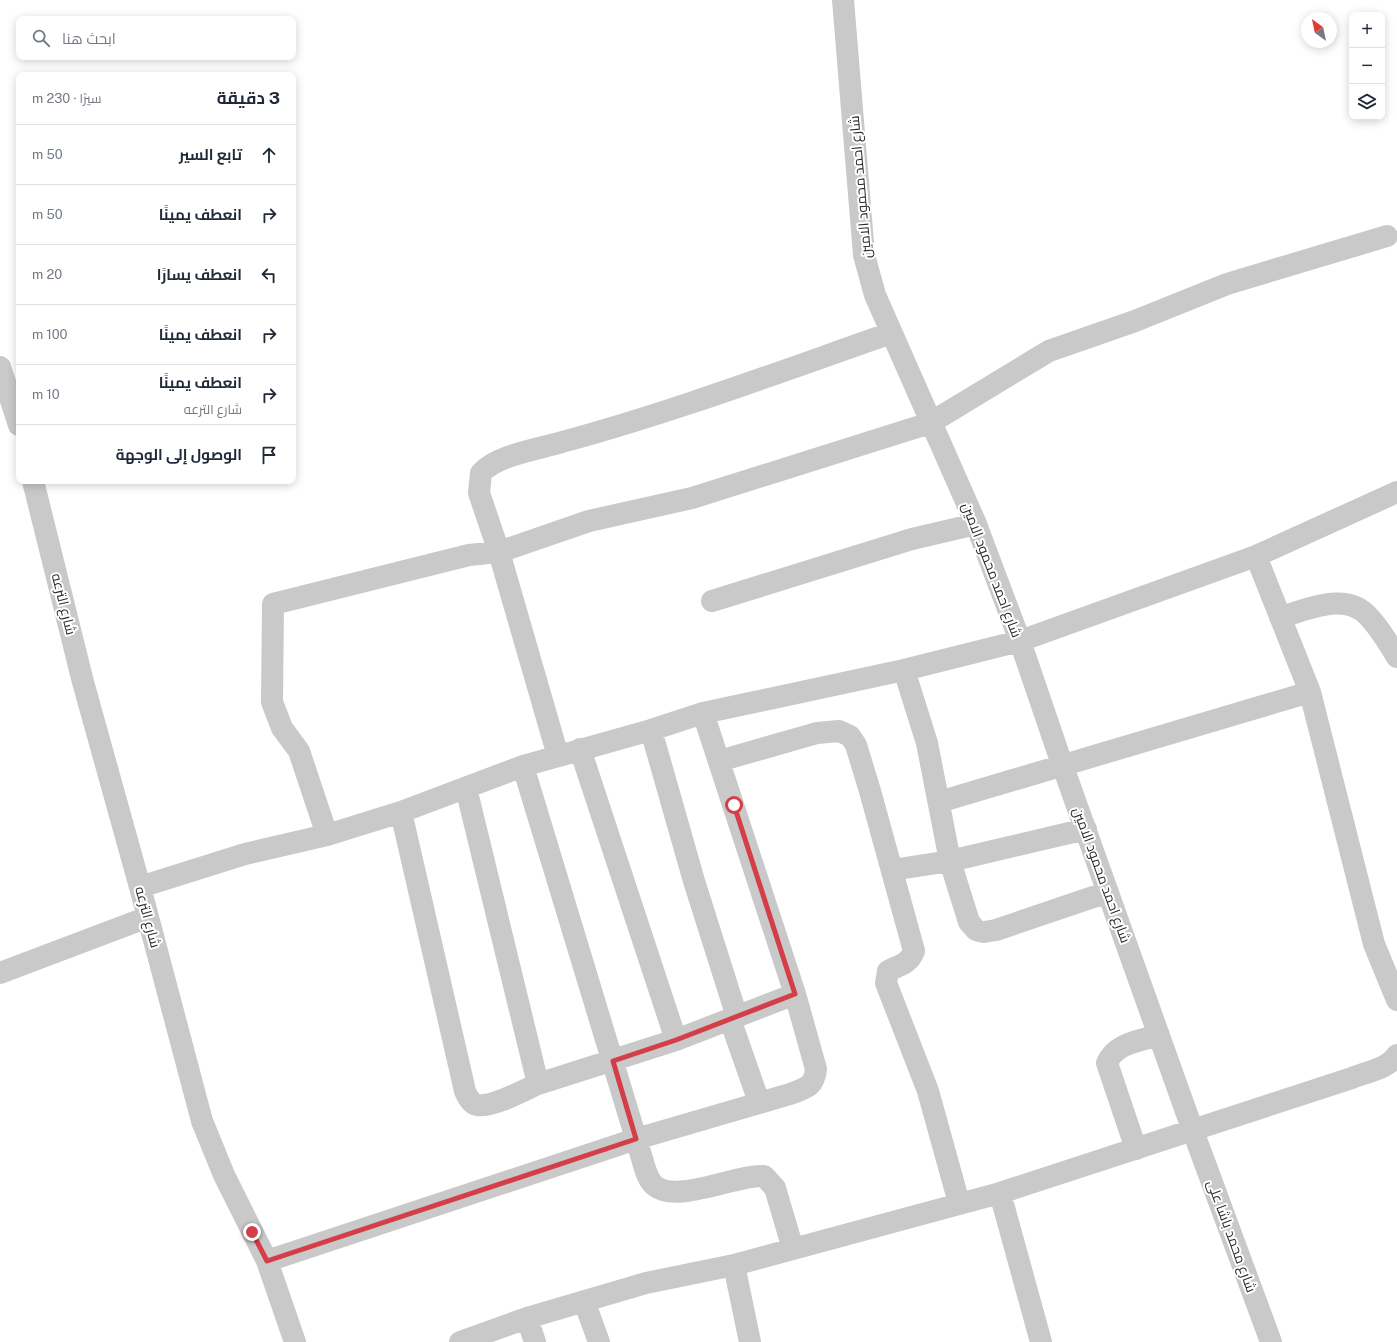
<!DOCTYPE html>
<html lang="ar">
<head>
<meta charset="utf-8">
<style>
  body { margin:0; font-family:"Public Sans",Cairo,sans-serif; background:#f2f2f3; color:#1f2937; direction:rtl }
  .controls { position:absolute; right:12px; top:12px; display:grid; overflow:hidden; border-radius:8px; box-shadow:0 2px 10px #0003 }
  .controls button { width:36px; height:36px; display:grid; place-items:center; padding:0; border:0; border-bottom:1px solid #e0e1e3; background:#fff; color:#1f2937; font:20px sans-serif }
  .compass { position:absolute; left:1301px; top:12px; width:36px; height:36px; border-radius:50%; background:#fff; box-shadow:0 2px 10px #0003; rotate:327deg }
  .stop { position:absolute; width:12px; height:12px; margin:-9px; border:3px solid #d43e48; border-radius:50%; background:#fff }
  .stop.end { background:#d43e48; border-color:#fff; box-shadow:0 1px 4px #0008 }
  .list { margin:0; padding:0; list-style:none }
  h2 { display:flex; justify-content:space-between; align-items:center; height:52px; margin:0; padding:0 16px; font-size:17px }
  h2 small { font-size:13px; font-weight:400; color:#747a83 }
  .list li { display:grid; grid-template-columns:26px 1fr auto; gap:12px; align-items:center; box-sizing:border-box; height:60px; padding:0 16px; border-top:1px solid #e0e1e3 }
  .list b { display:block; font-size:15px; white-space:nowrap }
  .list p { margin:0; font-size:13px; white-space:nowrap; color:#747a83 }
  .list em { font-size:13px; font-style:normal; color:#747a83 }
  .icon { flex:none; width:22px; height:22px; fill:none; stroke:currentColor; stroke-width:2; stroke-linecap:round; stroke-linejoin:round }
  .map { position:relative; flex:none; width:1397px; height:1342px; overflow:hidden; direction:ltr }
  .search { position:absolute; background:#fff; box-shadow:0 2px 10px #0003; left:16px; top:16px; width:280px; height:44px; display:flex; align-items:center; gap:10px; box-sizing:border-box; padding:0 14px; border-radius:8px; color:#747a83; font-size:15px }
  .panel { position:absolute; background:#fff; box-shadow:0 2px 10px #0003; left:16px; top:72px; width:280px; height:412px; border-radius:8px; direction:rtl }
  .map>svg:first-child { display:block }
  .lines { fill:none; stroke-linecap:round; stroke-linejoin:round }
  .minor { stroke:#c9c9c9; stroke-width:22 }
  .route { stroke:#d43e48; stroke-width:5 }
  .labels { text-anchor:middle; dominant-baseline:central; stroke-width:4; stroke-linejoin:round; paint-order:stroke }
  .street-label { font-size:14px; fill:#2c2c2c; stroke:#fff }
</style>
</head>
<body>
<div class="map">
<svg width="1397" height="1342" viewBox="0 0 1397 1342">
  <rect width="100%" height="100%" fill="#fff"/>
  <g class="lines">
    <path class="minor" d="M843 0 864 255 875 295 976 524 1020 641 1062 764 1193 1131 1271 1342
      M0 367 19 425
      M33 481 83 682 140 887 202 1121 224 1175 267 1261 295 1342
      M1256 556 1310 692 1374 944 1397 1000
      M712 601 912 539 976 524
      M1280 617C1308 610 1345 591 1368 616 1380 628 1388 643 1397 657
      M904 670 927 743 950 861 969 922 976 930 984 932 996 930 1108 892
      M651 730 694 881 737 1017
      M558 756 499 552 479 493 481 473C497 455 539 449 562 442 673 412 782 371 891 333
      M719 761 817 733 839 731 850 736 856 745 870 791 914 951C909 964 900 965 888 971L886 983 928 1091 959 1203
      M523 766 641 1155C644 1165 647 1180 655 1186 678 1204 737 1174 764 1176L775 1188 793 1249
      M466 788 538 1084 676 1040 580 749
      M939 802 1310 692
      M401 812 465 1091C467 1096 471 1104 477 1105 492 1108 524 1090 538 1084
      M327 835 299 751 282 728 272 702 273 604 469 555 499 552 589 521 692 498 930 423 1049 351 1135 321 1227 284 1387 236
      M892 870 950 861 1086 829
      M140 887 245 854 327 835 401 812 523 766 651 730 703 713 904 670 1020 641 1256 556 1397 492
      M0 973 148 917
      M730 1019 759 1102
      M676 1040 795 994
      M1136 1149 1107 1063C1115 1043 1140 1041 1159 1035
      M1000 1193 1041 1342
      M267 1261 636 1139 790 1094C805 1088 814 1088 816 1069L795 994 703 713
      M734 1265 750 1342
      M584 1301 599 1342
      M527 1318 535 1342
      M460 1342 527 1318 646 1283 734 1265 1000 1193 1352 1078C1366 1072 1388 1069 1397 1055"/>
  </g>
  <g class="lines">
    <path class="route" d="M252 1232 267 1261 636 1139 613 1061 676 1040 795 994 734 805"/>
  </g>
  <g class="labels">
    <g class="street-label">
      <text transform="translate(860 187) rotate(-95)">شارع احمد محمود الامين</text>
      <text transform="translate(992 570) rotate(69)">شارع احمد محمود الامين</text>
      <text transform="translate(64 604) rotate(76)">شارع الترعه</text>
      <text transform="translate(1102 875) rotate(70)">شارع احمد محمود الامين</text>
      <text transform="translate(148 917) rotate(75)">شارع الترعه</text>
      <text transform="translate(1232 1236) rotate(70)">شارع محمد باشا على</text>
    </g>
  </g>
</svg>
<div class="controls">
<button>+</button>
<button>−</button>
<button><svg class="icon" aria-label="layers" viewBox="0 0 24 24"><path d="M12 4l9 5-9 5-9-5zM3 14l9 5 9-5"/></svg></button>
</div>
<svg class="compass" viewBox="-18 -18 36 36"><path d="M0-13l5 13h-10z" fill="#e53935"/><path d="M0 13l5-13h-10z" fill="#747a83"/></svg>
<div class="stop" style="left:734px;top:805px"></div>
<div class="stop end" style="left:252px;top:1232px"></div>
<div class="search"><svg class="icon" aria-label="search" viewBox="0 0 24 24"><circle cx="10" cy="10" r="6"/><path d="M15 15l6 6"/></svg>ابحث هنا</div>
<section class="panel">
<h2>3 دقيقة<small>سيرًا · 230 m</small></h2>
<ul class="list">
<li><svg class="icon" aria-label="ahead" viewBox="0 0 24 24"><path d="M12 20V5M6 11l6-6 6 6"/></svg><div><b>تابع السير</b></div><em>50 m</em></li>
<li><svg class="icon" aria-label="right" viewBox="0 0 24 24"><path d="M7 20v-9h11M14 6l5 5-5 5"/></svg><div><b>انعطف يمينًا</b></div><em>50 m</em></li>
<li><svg class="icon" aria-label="left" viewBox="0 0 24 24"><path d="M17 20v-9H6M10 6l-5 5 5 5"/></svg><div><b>انعطف يسارًا</b></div><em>20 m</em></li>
<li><svg class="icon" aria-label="right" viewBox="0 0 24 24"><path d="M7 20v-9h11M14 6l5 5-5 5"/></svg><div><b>انعطف يمينًا</b></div><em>100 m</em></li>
<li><svg class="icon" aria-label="right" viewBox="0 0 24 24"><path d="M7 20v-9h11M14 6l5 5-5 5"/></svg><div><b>انعطف يمينًا</b><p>شارع الترعه</p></div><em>10 m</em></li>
<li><svg class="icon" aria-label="arrive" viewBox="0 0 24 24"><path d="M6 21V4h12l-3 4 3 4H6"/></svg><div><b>الوصول إلى الوجهة</b></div></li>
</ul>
</section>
</div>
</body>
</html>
